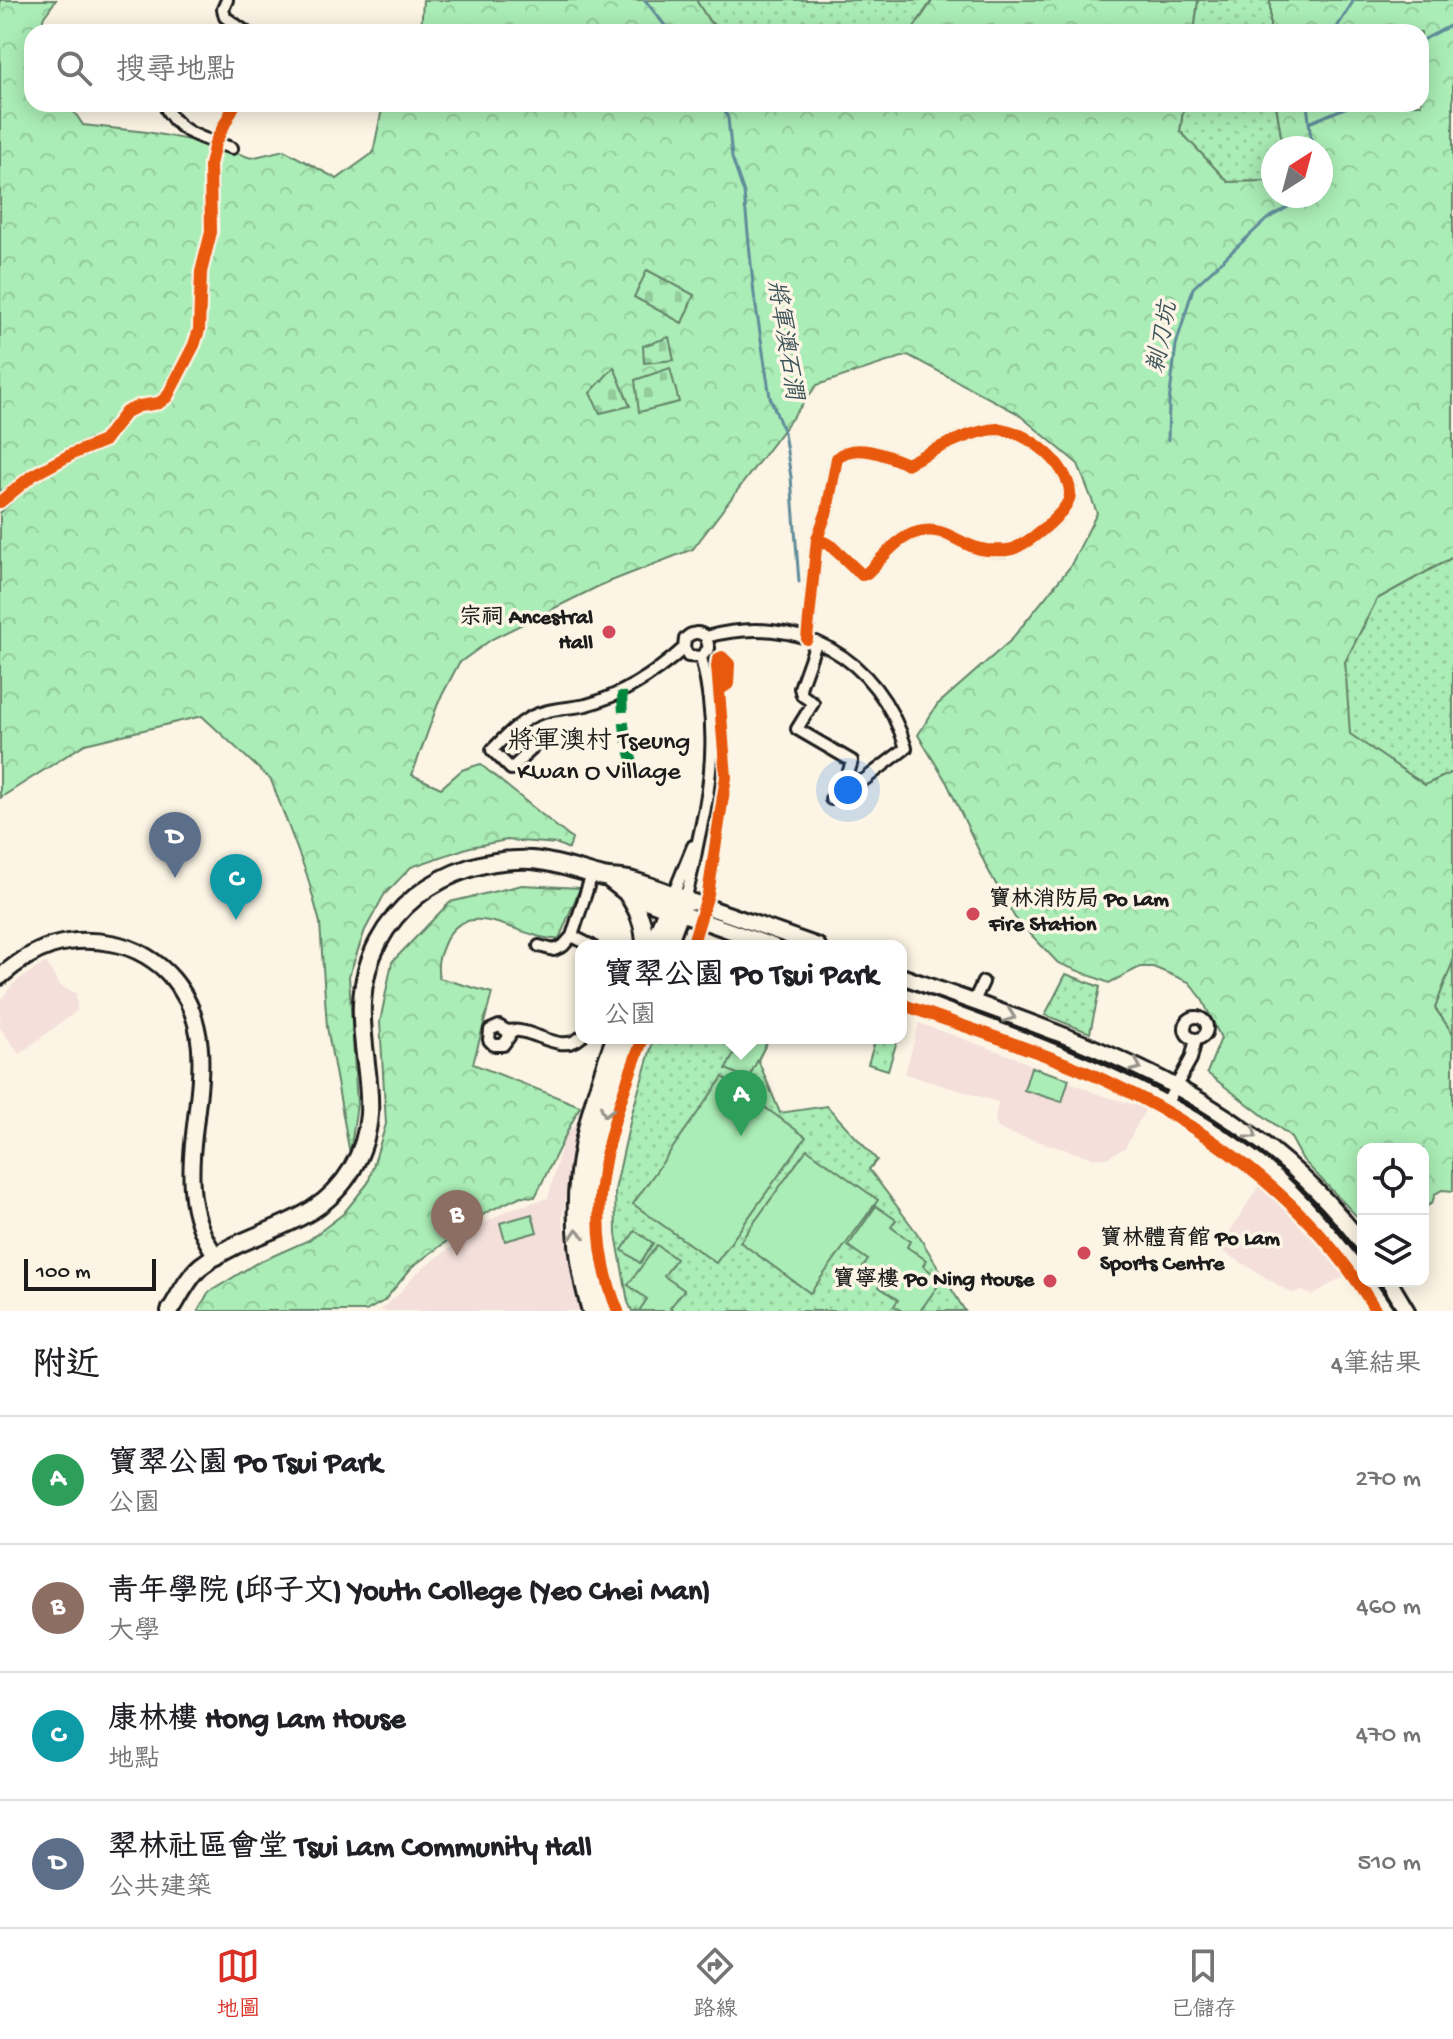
<!DOCTYPE html>
<html lang="zh-TW">
<head>
<meta charset="utf-8">
<style>
  body { margin:0; font-family:"Gochi Hand","LXGW WenKai TC",sans-serif; background:#f6f6f6; color:#202124 }
  .controls { position:absolute; right:24px; bottom:24px; display:grid; overflow:hidden; border-radius:16px; box-shadow:0 4px 20px #0003 }
  .controls button { width:72px; height:72px; display:grid; place-items:center; padding:0; border:0; border-bottom:2px solid #e0e0e0; background:#fff; color:#202124; font:40px sans-serif }
  .compass { position:absolute; left:1261px; top:136px; width:72px; height:72px; border-radius:50%; background:#fff; box-shadow:0 4px 20px #0003; rotate:36deg }
  .scale { position:absolute; left:24px; bottom:20px; width:132px; box-sizing:border-box; padding-left:8px; border:4px solid #1c1c1c; border-top:0; font-size:22px; line-height:28px; white-space:nowrap; color:#1c1c1c; -webkit-text-stroke:6px #fcf5e5; paint-order:stroke }
  .you { position:absolute; left:848px; top:790px; width:28px; height:28px; margin:-20px; border:6px solid #fff; border-radius:50%; background:#1a73e8; box-shadow:0 0 0 12px #1a73e833 }
  .badge { display:grid; place-items:center; width:52px; height:52px; border-radius:50%; background:#d93025; color:#fff; font-size:26px; font-weight:700 }
  .pin { position:absolute; translate:-50% -66px; filter:drop-shadow(0 2px 4px #0008) }
  .pin::after { content:''; position:absolute; top:42px; width:28px; height:24px; background:inherit; clip-path:polygon(0 0,100% 0,50% 100%) }
  .popup { position:absolute; left:575px; top:940px; width:332px; height:104px; box-sizing:border-box; display:grid; place-content:center; border-radius:16px; background:#fff; filter:drop-shadow(0 2px 6px #0005); font-size:26px; white-space:nowrap; color:#757577 }
  .popup b { font-size:30px; color:#202124 }
  .popup::after { content:''; position:absolute; left:50%; top:100%; margin-left:-16px; border:16px solid transparent; border-top-color:#fff }
  .list { margin:0; padding:0; list-style:none }
  h2 { display:flex; justify-content:space-between; align-items:center; height:104px; margin:0; padding:0 32px; font-size:34px }
  h2 small { font-size:26px; font-weight:400; color:#757577 }
  .list li { display:grid; grid-template-columns:52px 1fr auto; gap:24px; align-items:center; box-sizing:border-box; height:128px; padding:0 32px; border-top:2px solid #e0e0e0 }
  .list b { display:block; font-size:30px; white-space:nowrap }
  .list p { margin:0; font-size:26px; white-space:nowrap; color:#757577 }
  .list em { font-size:26px; font-style:normal; color:#757577 }
  .icon { flex:none; width:44px; height:44px; fill:none; stroke:currentColor; stroke-width:2; stroke-linecap:round; stroke-linejoin:round }
  .map { position:relative; flex:none; width:1453px; height:1311px; overflow:hidden }
  .search { position:absolute; background:#fff; box-shadow:0 4px 20px #0003; left:24px; right:24px; top:24px; height:88px; display:flex; align-items:center; gap:20px; box-sizing:border-box; padding:0 28px; border-radius:24px; color:#757577; font-size:30px }
  .sheet { height:616px; background:#fff }
  nav { display:flex; justify-content:space-around; align-items:center; box-sizing:border-box; height:112px; border-top:2px solid #e0e0e0; background:#fff; font-size:22px; color:#757577 }
  nav a { display:grid; justify-items:center; gap:4px }
  nav .on { color:#d93025 }
  .map>svg:first-child { display:block }
  .built { fill:#f4dfdb }
  .green { fill:url(#green-dots); stroke:#648469; stroke-width:2 }
  .forest { fill:url(#forest-crowns); stroke:#648469; stroke-width:2 }
  .cemetery { fill:url(#cemetery-stones); stroke:#648469; stroke-width:2 }
  .pitch { fill:#abedb6; stroke:#648469; stroke-width:2 }
  .lines { fill:none; stroke-linecap:round; stroke-linejoin:round }
  .stream { stroke:#608c9a; stroke-width:3 }
  .street-casing { stroke:#1c1c1c; stroke-width:16 }
  .secondary-casing { stroke:#1c1c1c; stroke-width:20 }
  .primary-casing { stroke:#1c1c1c; stroke-width:22 }
  .street { stroke:#fcf5e5; stroke-width:10 }
  .secondary { stroke:#fcf5e5; stroke-width:14 }
  .primary { stroke:#fcf5e5; stroke-width:16 }
  .quiet { stroke:#00873e; stroke-width:10; stroke-dasharray:20 10; stroke-linecap:butt }
  .cycleway-casing { stroke:#fcf5e5; stroke-width:17 }
  .cycleway { stroke:#e8590c; stroke-width:12 }
  .oneway { stroke:#97938b }
  .poi-dot { fill:#d1495b; stroke:#fcf5e5; stroke-width:3 }
  .labels { text-anchor:middle; dominant-baseline:central; stroke-width:7; stroke-linejoin:round; paint-order:stroke }
  .poi-label { font-size:22px; font-weight:bold; fill:#1c1c1c; stroke:#fcf5e5; text-anchor:end }
  .water-label { font-size:24px; font-style:italic; fill:#3e545b; stroke:#fcf5e5 }
  .quarter-label { font-size:26px; fill:#1c1c1c; stroke:#fcf5e5 }
</style>
</head>
<body>
<div class="map">
<svg width="1453" height="1311" viewBox="0 0 1453 1311">
  <defs>
    <pattern id="green-dots" width="8" height="8" patternUnits="userSpaceOnUse" patternTransform="scale(2)"><rect width="8" height="8" fill="#abedb6"/><path d="M2 2h.1M6 6h.1" fill="none" stroke="#93cb9c" stroke-width="1.8" stroke-linecap="round"/></pattern>
    <pattern id="forest-crowns" width="20" height="18" patternUnits="userSpaceOnUse" patternTransform="scale(2)"><rect width="20" height="18" fill="#abedb6"/><path d="M2 6a3 3 0 1 1 6 0M12 15a3 3 0 1 1 6 0" fill="none" stroke="#93cb9c"/></pattern>
    <pattern id="cemetery-stones" width="16" height="16" patternUnits="userSpaceOnUse" patternTransform="scale(2)"><rect width="16" height="16" fill="#abedb6"/><path d="M2 7V4a2 2 0 0 1 4 0v3zM10 15v-3a2 2 0 0 1 4 0v3z" fill="#93cb9c"/></pattern>
  </defs>
  <rect width="100%" height="100%" fill="#fcf5e5"/>
  <filter id="ink" filterUnits="userSpaceOnUse"><feTurbulence type="fractalNoise" baseFrequency=".0125" numOctaves="2"/><feDisplacementMap in="SourceGraphic" scale="16" xChannelSelector="R" yChannelSelector="G"/><feConvolveMatrix kernelMatrix="1 2 1 2 8 2 1 2 1" color-interpolation-filters="sRGB"/></filter>
  <g filter="url(#ink)">
    <path class="built" d="M46 962 60 986 76 993 77 1011 19 1054 0 1028V1000L15 982Z
      M919 1023 1011 1056 1097 1094 1146 1108 1125 1148 1106 1158H1094L1006 1132 998 1128 995 1120 998 1102 905 1074Z
      M579 1121 562 1218 583 1311H379L400 1293 414 1275 475 1229 508 1210 548 1198 564 1137Z
      M1259 1185 1306 1227 1346 1275 1312 1295 1301 1291 1291 1293 1219 1249Z"/>
    <path class="green" d="M696 0H932L911 32H723L709 21Z
      M1198 0H1270V32H1194Z
      M1184 104H1276L1283 148H1273V181L1228 182 1180 131Z
      M1453 557V772L1425 785 1349 734 1345 662 1377 599Z
      M1453 961V1034L1435 1008Z
      M1066 974 1100 987 1090 1033 1045 1015Z
      M654 1038H769L758 1060 780 1113 827 1106 877 1160 869 1169 917 1233 965 1311H632L628 1302 616 1234 615 1190 632 1113Z
      M876 1038H898L888 1070 868 1064Z"/>
    <path class="forest" d="M0 0H56L43 18V32H32V104H69L83 125 147 132 211 144 207 220 204 246 196 271 194 329 187 346 159 396 148 401H133L117 414 108 432 97 440 0 502Z
      M423 0H696L709 21 723 32H421Z
      M933 0H1198L1194 32H911Z
      M1270 0H1453V557L1377 599 1345 662 1350 734 1425 785 1453 772V961L1435 1008 1453 1034V1191L1442 1190 1435 1194 1432 1203 1423 1209V1149H1363V1223L1303 1160 1290 1136 1207 1073 1221 1038 1201 997 1189 982 1153 967H1140L1109 983 1058 963 1015 918 987 868 947 783 918 735 937 705 1010 641 1070 567 1097 513 1078 464 1017 413 908 355 817 385 693 549 601 585 492 639 459 663 439 701 412 775 441 788 462 770 480 764 572 839 569 849 558 844 507 840 470 847 411 867 384 895 365 930 349 976 357 1104 350 1154 327 1027 320 923 307 875 271 780 202 716 85 744 0 798V513L29 486 79 456 101 448 115 438 125 420 136 410H150L166 403 196 350 205 273 213 248 216 220 215 165 220 147 251 158 284 150 337 179 373 153 383 104H1184L1180 131 1228 182 1273 181V196H1321V148H1283L1276 104H1421V32H1270Z
      M522 885 580 888 559 939C524 942 467 892 445 942 439 956 436 963 439 978L492 993 473 1064 580 1106 535 1197 521 1196 487 1212 413 1266 384 1301 366 1311H198L208 1293 255 1264 309 1240 343 1214 368 1183 386 1124 380 1022 392 962 450 902Z"/>
    <path class="cemetery" d="M647 270 694 295 682 323 634 297Z
      M669 337 674 360 644 363 643 346Z
      M614 367 630 406 600 413 590 393Z
      M670 368 679 402 639 412 635 380Z"/>
    <path class="pitch" d="M742 1038H769L748 1079 726 1069Z
      M1031 1067 1069 1079 1062 1102 1024 1090Z
      M723 1077 806 1137 716 1263 633 1204Z
      M807 1149 878 1200 810 1293 740 1242Z
      M876 1206 896 1220 891 1227 910 1241 907 1247 926 1260 923 1266 942 1280 920 1311H902L894 1306 898 1300 879 1287 882 1281 863 1267 868 1260 848 1246Z
      M532 1214 537 1232 505 1241 500 1223Z
      M635 1231 653 1243 640 1263 622 1250Z
      M657 1245 676 1259 664 1276 684 1290 670 1308 674 1311H639L647 1299 628 1285Z"/>
    <g class="lines">
      <path class="stream" d="M645 0 670 32
        M1334 32 1354 0
        M1421 41 1453 24
        M721 104 728 118 732 158 744 193 754 294 770 397 784 433 791 477 799 582
        M1307 104 1312 148
        M1309 123 1354 104
        M1168 440 1169 403 1176 345 1193 288 1267 219 1295 203 1298 196"/>
      <defs>
        <path id="street" d="M227 0 223 9 225 17 246 32
          M164 104C176 133 204 139 232 148
          M0 502 33 475 72 454 104 441 126 412 139 406 159 403 167 397 194 345 199 330 201 272 211 232 210 165 215 143 235 104
          M807 639 817 539 827 511 837 458C854 441 888 456 907 464 929 452 971 430 997 429 1018 429 1046 449 1058 465 1064 473 1070 483 1070 493 1071 510 1032 540 1017 547 1009 552 996 550 987 550 961 548 945 524 918 532 897 537 882 559 867 573L862 575 830 545 817 539
          M816 643 800 688 802 695 813 703 797 729 852 761 845 784
          M701 657 688 656 684 648 685 639C691 632 699 631 706 637 798 612 878 656 906 748L864 780 845 784 831 799
          M701 657 709 648 706 637
          M514 730 532 749 511 769 492 750C504 738 516 725 531 717 548 708 568 709 586 705 624 695 655 674 684 648
          M673 895 693 846
          M685 899C692 877 695 854 700 832 714 772 716 717 701 657
          M572 936 592 946
          M539 946 554 950 563 946 572 936 592 874
          M973 1003 983 982
          M1185 1028a11 11 0 1 1 22 0a11 11 0 1 1-22 0Z
          M507 1031 509 1037 503 1045H494L489 1040 490 1030 499 1026 507 1031C532 1026 560 1056 581 1037
          M1166 1104 1191 1059 1196 1039"/>
        <path id="secondary" d="M685 899 818 946
          M680 913 773 946
          M901 976C1075 1039 1247 1088 1363 1245
          M0 977C34 947 66 935 111 943 135 947 158 961 173 979 242 1062 151 1170 217 1257
          M901 994C1027 1042 1160 1084 1266 1169 1303 1200 1334 1239 1363 1277
          M1365 1281 1386 1311
          M1389 1281 1407 1311"/>
        <path id="primary" d="M608 878 626 892 680 913
          M626 892C638 909 645 925 645 946
          M652 946 671 900
          M170 1311C179 1297 188 1277 201 1266 251 1227 316 1230 352 1169 386 1111 359 1064 362 1003 366 913 446 856 532 860 557 862 579 871 603 877 613 879 624 878 633 881 651 886 668 893 685 899L667 946
          M591 1311C562 1213 580 1132 615 1038
          M607 1311C575 1214 597 1130 632 1038"/>
      </defs>
      <use href="#street" class="street-casing"/>
      <use href="#secondary" class="secondary-casing"/>
      <use href="#primary" class="primary-casing"/>
      <use href="#street" class="street"/>
      <use href="#secondary" class="secondary"/>
      <use href="#primary" class="primary"/>
      <path class="quiet" d="M622 692C623 720 624 752 641 776"/>
      <defs>
        <path id="cycleway" d="M0 502 33 475 72 454 104 441 126 412 139 406 159 403 167 397 194 345 199 330 201 272 211 232 210 165 215 143 235 104
          M807 639 817 539 827 511 837 458C854 441 888 456 907 464 929 452 971 430 997 429 1018 429 1046 449 1058 465 1064 473 1070 483 1070 493 1071 510 1032 540 1017 547 1009 552 996 550 987 550 961 548 945 524 918 532 897 537 882 559 867 573L862 575 830 545 817 539
          M692 946 708 894 726 777 717 666 718 659 722 657 729 664 728 684 719 690
          M901 1004C973 1030 1048 1053 1117 1086 1220 1135 1318 1212 1376 1311
          M618 1311C578 1216 609 1129 643 1038"/>
      </defs>
      <use href="#cycleway" class="cycleway-casing"/>
      <use href="#cycleway" class="cycleway"/>
    </g>
    <defs><path id="oneway-chevron" d="M-2-3.5L2.5 0L-2 3.5" fill="none" stroke-width="1.6" stroke-linecap="round" stroke-linejoin="round" transform="scale(2)"/></defs>
    <g class="oneway">
      <use href="#oneway-chevron" transform="translate(1010 1016) rotate(20)"/>
      <use href="#oneway-chevron" transform="translate(1136 1066) rotate(24)"/>
      <use href="#oneway-chevron" transform="translate(606 1111) rotate(106)"/>
      <use href="#oneway-chevron" transform="translate(1252 1134) rotate(37)"/>
      <use href="#oneway-chevron" transform="translate(577 1234) rotate(-94)"/>
    </g>
  </g>
  <g class="poi-dot">
    <circle cx="609" cy="632" r="8"/>
    <circle cx="973" cy="914" r="8"/>
    <circle cx="1084" cy="1253" r="8"/>
    <circle cx="1050" cy="1281" r="8"/>
  </g>
  <g class="labels">
    <g class="poi-label">
      <text x="593" y="619">宗祠 Ancestral<tspan x="593" dy="25">Hall</tspan></text>
      <text x="989" y="901" text-anchor="start">寶林消防局 Po Lam<tspan x="989" dy="25">Fire Station</tspan></text>
      <text x="1100" y="1240" text-anchor="start">寶林體育館 Po Lam<tspan x="1100" dy="25">Sports Centre</tspan></text>
      <text x="1034" y="1281">寶寧樓 Po Ning House</text>
    </g>
    <g class="water-label">
      <text transform="translate(1164 338) rotate(-79)">剃刀坑</text>
      <text transform="translate(783 340) rotate(81)">將軍澳石澗</text>
    </g>
    <g class="quarter-label">
      <text x="599" y="743">將軍澳村 Tseung<tspan x="599" dy="30">Kwan O Village</tspan></text>
    </g>
  </g>
</svg>
<div class="controls">
<button><svg class="icon" aria-label="locate" viewBox="0 0 24 24"><circle cx="12" cy="12" r="6"/><path d="M12 2v4M12 18v4M2 12h4M18 12h4"/></svg></button>
<button><svg class="icon" aria-label="layers" viewBox="0 0 24 24"><path d="M12 4l9 5-9 5-9-5zM3 14l9 5 9-5"/></svg></button>
</div>
<svg class="compass" viewBox="-18 -18 36 36"><path d="M0-13l5 13h-10z" fill="#e53935"/><path d="M0 13l5-13h-10z" fill="#757577"/></svg>
<div class="scale">100 m</div>
<div class="you"></div>
<div class="pin badge" style="left:741px;top:1136px;background:#2e9e5b">A</div>
<div class="popup"><b>寶翠公園 Po Tsui Park</b>公園</div>
<div class="pin badge" style="left:457px;top:1256px;background:#8d6e63">B</div>
<div class="pin badge" style="left:236px;top:920px;background:#0f9aa8">C</div>
<div class="pin badge" style="left:175px;top:878px;background:#5c6f8a">D</div>
<div class="search"><svg class="icon" aria-label="search" viewBox="0 0 24 24"><circle cx="10" cy="10" r="6"/><path d="M15 15l6 6"/></svg>搜尋地點</div>
</div>
<section class="sheet">
<h2>附近<small>4筆結果</small></h2>
<ul class="list">
<li><span class="badge" style="background:#2e9e5b">A</span><div><b>寶翠公園 Po Tsui Park</b><p>公園</p></div><em>270 m</em></li>
<li><span class="badge" style="background:#8d6e63">B</span><div><b>青年學院 (邱子文) Youth College (Yeo Chei Man)</b><p>大學</p></div><em>460 m</em></li>
<li><span class="badge" style="background:#0f9aa8">C</span><div><b>康林樓 Hong Lam House</b><p>地點</p></div><em>470 m</em></li>
<li><span class="badge" style="background:#5c6f8a">D</span><div><b>翠林社區會堂 Tsui Lam Community Hall</b><p>公共建築</p></div><em>510 m</em></li>
</ul>
</section>
<nav>
<a class="on"><svg class="icon" aria-label="map" viewBox="0 0 24 24"><path d="M3 6l6-2 6 2 6-2v14l-6 2-6-2-6 2zM9 4v14M15 6v14"/></svg>地圖</a>
<a><svg class="icon" aria-label="directions" viewBox="0 0 24 24"><path d="M12 3l9 9-9 9-9-9zM9 14v-3h6M13 9l2 2-2 2"/></svg>路線</a>
<a><svg class="icon" aria-label="saved" viewBox="0 0 24 24"><path d="M7 4h10v16l-5-4-5 4z"/></svg>已儲存</a>
</nav>
</body>
</html>
